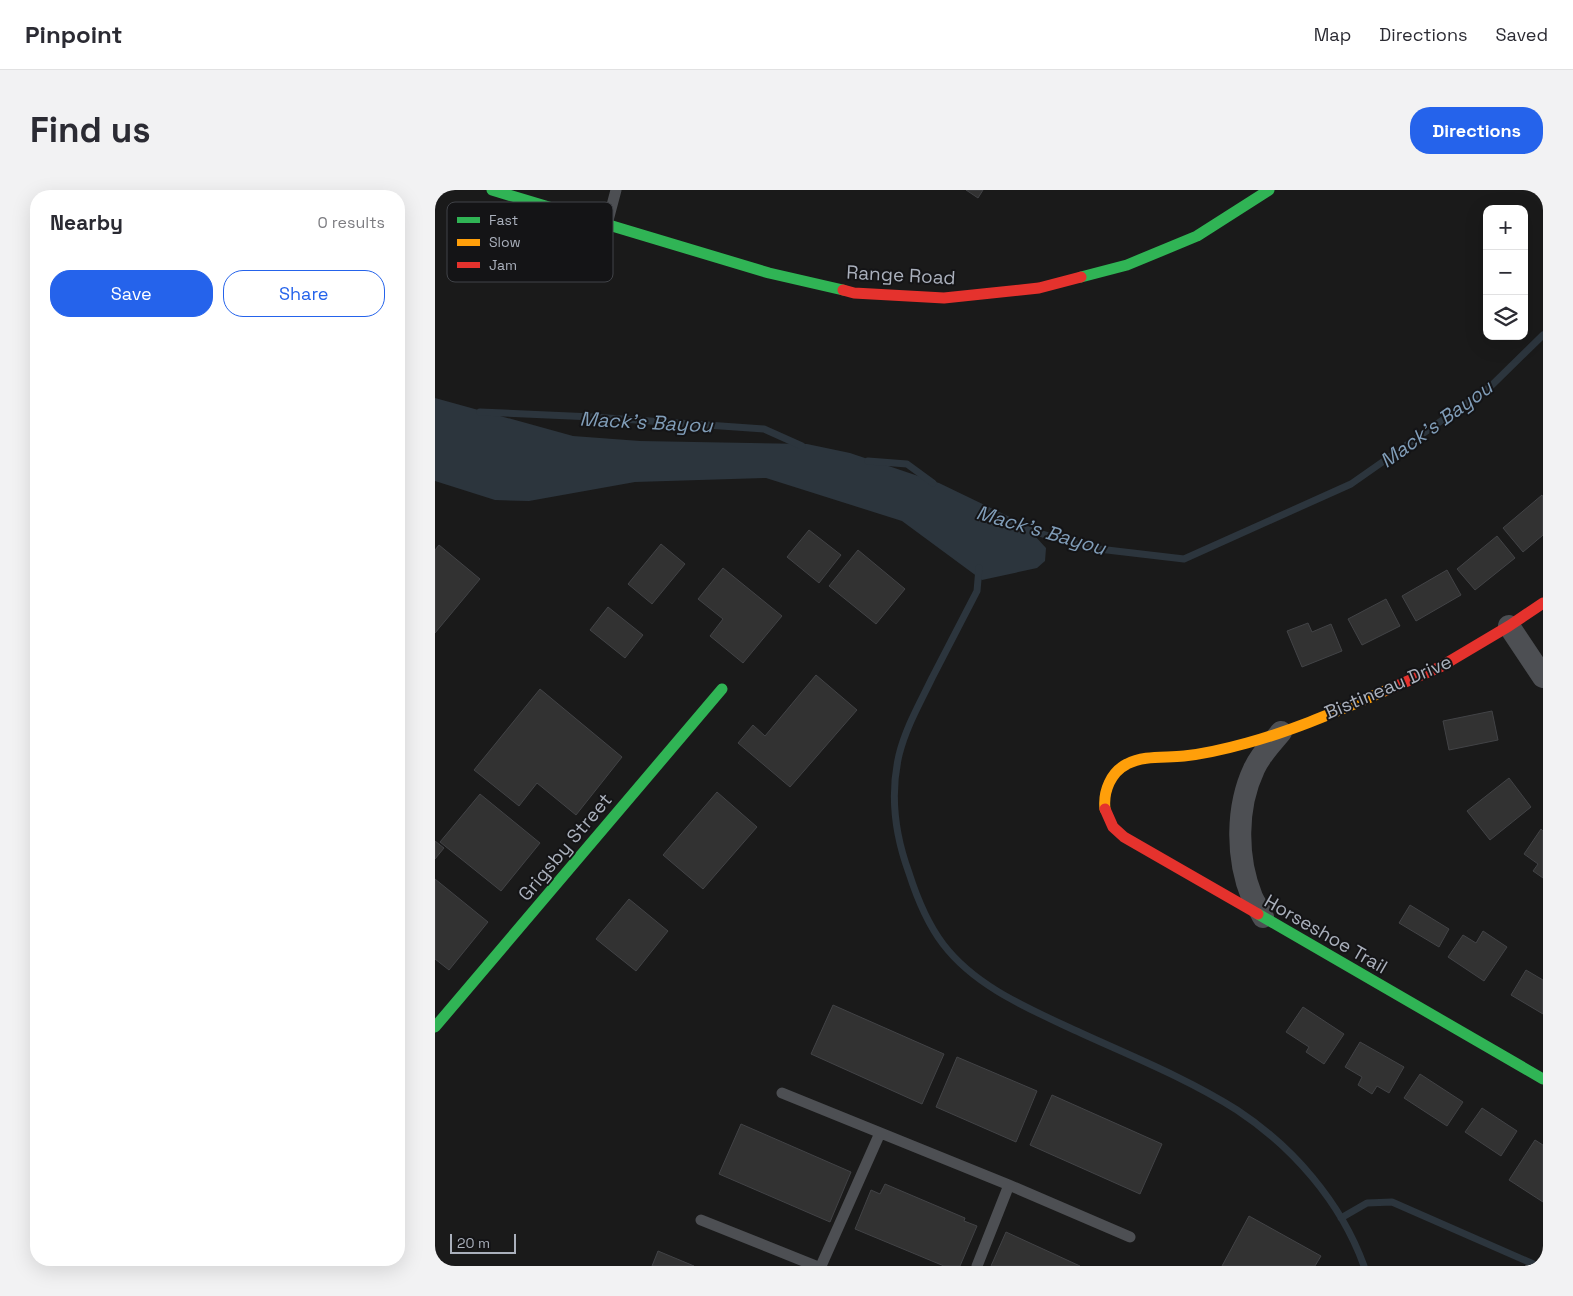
<!DOCTYPE html>
<html lang="en">
<head>
<meta charset="utf-8">
<style>
  body { margin:0; font-family:"Space Grotesk",sans-serif; background:#f2f2f3; color:#2b2b33 }
  .controls { position:absolute; right:15px; top:15px; display:grid; overflow:hidden; border-radius:10px; box-shadow:0 5px 20px #0002 }
  .controls button { width:45px; height:45px; display:grid; place-items:center; padding:0; border:0; border-bottom:1px solid #e1e1e2; background:#fff; color:#2b2b33; font:25px sans-serif }
  .scale { position:absolute; left:15px; bottom:12px; width:66px; box-sizing:border-box; padding-left:5px; border:2px solid #aab0bc; border-top:0; font-size:14px; line-height:18px; white-space:nowrap; color:#aab0bc; -webkit-text-stroke:4px #141416; paint-order:stroke }
  .list { margin:0; padding:0; list-style:none }
  h2 { display:flex; justify-content:space-between; align-items:center; height:65px; margin:0; padding:0 20px; font-size:21px }
  h2 small { font-size:16px; font-weight:400; color:#7c7c81 }
  .actions { display:flex; gap:10px; padding:15px 20px }
  .actions a { flex:1; padding:11px 0; border:1px solid #2563eb; border-radius:20px; text-align:center; font-size:18px; color:#2563eb }
  .actions .main { background:#2563eb; color:#fff }
  .icon { flex:none; width:28px; height:28px; fill:none; stroke:currentColor; stroke-width:2; stroke-linecap:round; stroke-linejoin:round }
  .map { position:relative; flex:none; width:1108px; height:1076px; overflow:hidden; border-radius:20px }
  header { display:flex; align-items:center; gap:30px; box-sizing:border-box; height:70px; padding:0 25px; background:#fff; border-bottom:1px solid #e1e1e2 }
  header strong { font-size:24px }
  nav { display:flex; gap:28px; margin-inline-start:auto; font-size:18px }
  .intro { display:flex; align-items:center; justify-content:space-between; box-sizing:border-box; height:120px; padding:0 30px }
  h1 { margin:0; font-size:35px }
  .button { padding:12px 22px; border-radius:20px; background:#2563eb; color:#fff; font-size:18px; font-weight:700 }
  main { display:flex; gap:30px; padding:0 30px }
  aside { flex:1; background:#fff; border-radius:20px; box-shadow:0 5px 20px #0002 }
  .map>svg:first-child { display:block }
  .water { fill:#2c353d }
  .lines { fill:none; stroke-linecap:round; stroke-linejoin:round }
  .stream { stroke:#2c353d; stroke-width:7 }
  .building { fill:#323232; stroke:#424346 }
  .lane { stroke:#4d4f53; stroke-width:11 }
  .street { stroke:#4d4f53; stroke-width:22 }
  .fast { stroke:#30b455; stroke-width:11 }
  .slow { stroke:#ff9f0a; stroke-width:11 }
  .jam { stroke:#e5322d; stroke-width:11 }
  .labels { text-anchor:middle; dominant-baseline:central; stroke-width:4; stroke-linejoin:round; paint-order:stroke }
  .street-label { font-size:19px; fill:#aab0bc; stroke:#141416 }
  .water-label { font-size:20px; font-style:italic; fill:#809db8; stroke:#141416 }
  .key { fill:#141416; stroke:#414348; stroke-width:1 }
  .key-label { font-size:14px; fill:#aab0bc }
</style>
</head>
<body>
<header>
<strong>Pinpoint</strong>
<nav><a>Map</a><a>Directions</a><a>Saved</a></nav>
</header>
<div class="intro"><h1>Find us</h1><a class="button">Directions</a></div>
<main>
<aside>
<h2>Nearby<small>0 results</small></h2>
<ul class="list">
</ul>
<div class="actions"><a class="main">Save</a><a>Share</a></div>
</aside>
<div class="map">
<svg width="1108" height="1076" viewBox="0 0 1108 1076">
  <rect width="100%" height="100%" fill="#1a1a1a"/>
  <path class="water" d="M0 208 138 246 205 251 372 254 415 263 504 293 589 334 611 358 610 371 602 378 547 390 467 331 331 288 200 292 94 311 60 310 0 291Z"/>
  <g class="lines">
    <path class="stream" d="M45 222 158 227 329 239 367 256
      M433 271 472 274 498 293
      M587 338 655 358 749 369 916 294 1056 196 1108 145
      M544 378 542 401C527 430 512 459 497 488 485 513 471 537 464 565 455 604 460 645 474 683 482 708 492 733 508 754 539 795 590 817 635 838 691 864 750 887 802 920 858 957 906 1012 929 1076
      M906 1028 932 1013 957 1012 1103 1076"/>
  </g>
  <path class="building" d="M531 0H548L543 8Z
    M1107 305 1108 307V345L1088 362 1068 338Z
    M374 340 406 365 384 393 352 367Z
    M1062 346 1080 368 1040 400 1022 379Z
    M226 354 250 374 217 414 193 394Z
    M4 355 45 389 0 443V360Z
    M423 360 470 399 441 434 394 396Z
    M288 378 347 426 308 473 275 446 288 429 263 409Z
    M1012 380 1026 405 981 431 967 406Z
    M951 409 965 436 927 455 913 429Z
    M173 417 208 445 190 468 155 440Z
    M873 433 877 442 896 434 907 461 867 477 852 441Z
    M381 485 422 520 355 597 303 553 318 535 330 546Z
    M105 499 187 567 141 625 102 593 84 616 39 580Z
    M1057 521 1063 550 1014 560 1008 531Z
    M1074 588 1096 617 1055 650 1032 621Z
    M282 602 322 637 268 699 228 665Z
    M45 604 105 653 66 701 5 652Z
    M1106 639 1108 641V688L1098 681 1103 674 1089 664Z
    M0 651 9 658 0 669Z
    M0 689 53 732 14 780 0 769Z
    M194 709 233 741 201 781 161 749Z
    M975 715 1014 739 1004 757 964 733Z
    M1048 741 1072 757 1049 791 1013 767 1028 745 1041 753Z
    M1091 780 1108 790V824L1076 805Z
    M398 815 509 864 487 914 376 864Z
    M868 817 909 844 889 874 871 862 874 857 851 842Z
    M925 852 969 877 954 903 942 896 937 904 923 895 927 887 910 877Z
    M522 867 602 901 581 952 501 917Z
    M985 884 1028 912 1012 936 969 908Z
    M617 905 727 954 705 1004 595 955Z
    M1047 918 1082 941 1066 966 1030 942Z
    M306 934 416 982 395 1032 284 984Z
    M1100 950 1108 955V1012L1074 990Z
    M450 994 530 1028 529 1031 542 1036 525 1076H509L420 1039 436 1000 445 1004Z
    M814 1026 886 1066 880 1076H787Z
    M571 1042 645 1076H556Z
    M223 1061 259 1076H217Z"/>
  <g class="lines">
    <path class="lane" d="M172 34 181 0
      M347 903 574 995 695 1047
      M266 1030 381 1076
      M386 1076 445 943
      M542 1076 574 995"/>
    <path class="street" d="M1074 436 1108 487
      M828 727C825 720 820 714 817 707 801 668 801 617 819 579 825 565 837 553 846 542"/>
    <path class="fast" d="M57 0 334 83 408 100
      M646 87 692 75 762 46 834 0
      M823 724 1108 889
      M0 837 287 499"/>
    <path class="slow" d="M670 619C668 601 676 582 692 574 709 565 730 568 749 566 768 564 794 558 812 553 860 540 907 519 952 500"/>
    <path class="jam" d="M408 100 419 103 509 108 604 98 646 87
      M952 500 1005 477 1074 436 1108 413
      M670 619 678 637 689 647 823 724"/>
  </g>
  <g class="labels">
    <g class="street-label">
      <text transform="translate(466 85) rotate(3)">Range Road</text>
      <text transform="translate(953 497) rotate(-23)">Bistineau Drive</text>
      <text transform="translate(130 657) rotate(-50)">Grigsby Street</text>
      <text transform="translate(891 744) rotate(30)">Horseshoe Trail</text>
    </g>
    <g class="water-label">
      <text transform="translate(211 232) rotate(3)">Mack's Bayou</text>
      <text transform="translate(1001 234) rotate(-36)">Mack's Bayou</text>
      <text transform="translate(606 340) rotate(16)">Mack's Bayou</text>
    </g>
  </g>
  <rect x="12" y="12" width="166" height="80" rx="8" class="key"/>
  <rect x="22" y="27" width="23" height="6" fill="#30b455"/>
  <rect x="22" y="49" width="23" height="7" fill="#ff9f0a"/>
  <rect x="22" y="72" width="23" height="6" fill="#e5322d"/>
  <g class="key-label">
    <text x="54" y="35">Fast</text>
    <text x="54" y="57">Slow</text>
    <text x="54" y="80">Jam</text>
  </g>
</svg>
<div class="controls">
<button>+</button>
<button>−</button>
<button><svg class="icon" aria-label="layers" viewBox="0 0 24 24"><path d="M12 4l9 5-9 5-9-5zM3 14l9 5 9-5"/></svg></button>
</div>
<div class="scale">20 m</div>
</div>
</main>
</body>
</html>
